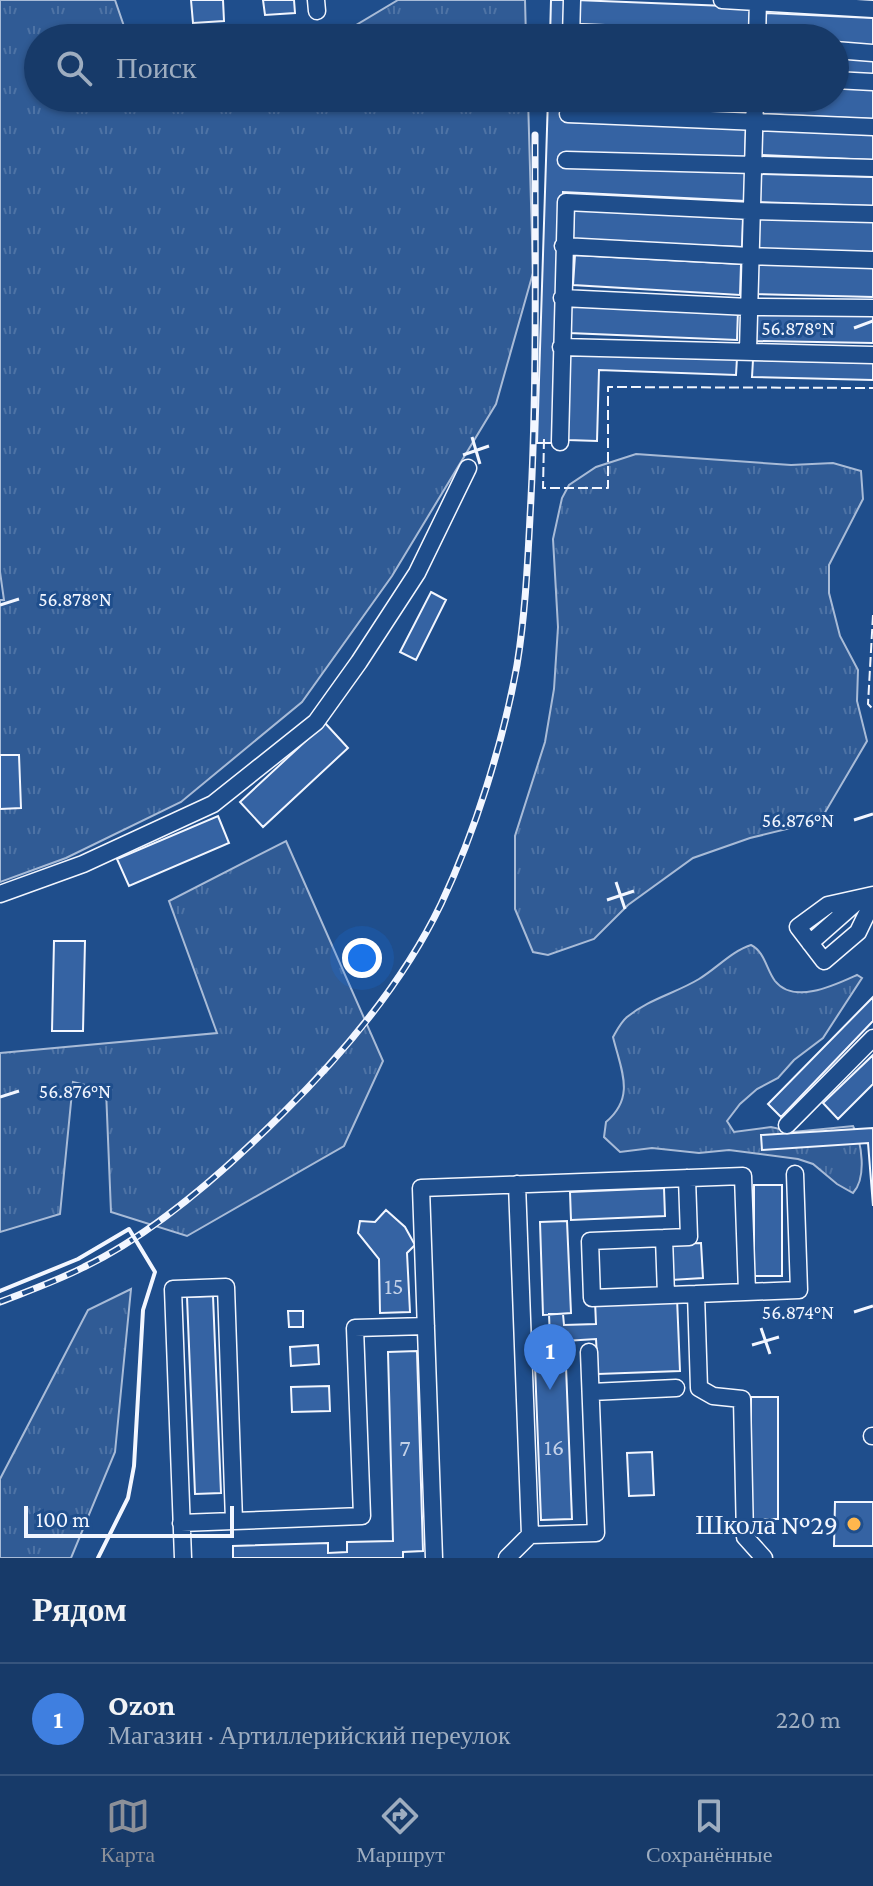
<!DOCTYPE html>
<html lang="ru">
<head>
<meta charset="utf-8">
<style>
  body { margin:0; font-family:"Crimson Pro",serif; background:#20416f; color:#f1f3f6 }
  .scale { position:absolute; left:24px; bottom:20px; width:210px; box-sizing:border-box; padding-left:8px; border:4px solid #f2f6ff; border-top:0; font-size:22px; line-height:28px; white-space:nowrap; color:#f2f6ff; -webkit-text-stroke:6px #1f4e8c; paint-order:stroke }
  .you { position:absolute; left:362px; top:958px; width:28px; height:28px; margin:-20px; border:6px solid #fff; border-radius:50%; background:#1a73e8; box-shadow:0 0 0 12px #1a73e833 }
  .badge { display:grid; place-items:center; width:52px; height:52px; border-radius:50%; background:#8c9099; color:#fff; font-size:26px; font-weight:700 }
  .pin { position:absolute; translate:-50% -66px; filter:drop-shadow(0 2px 4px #0008) }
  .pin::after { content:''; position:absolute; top:42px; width:28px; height:24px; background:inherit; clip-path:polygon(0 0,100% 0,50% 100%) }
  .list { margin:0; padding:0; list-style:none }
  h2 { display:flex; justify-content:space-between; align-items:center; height:104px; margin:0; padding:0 32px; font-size:34px }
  h2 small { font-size:26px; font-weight:400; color:#9eadc0 }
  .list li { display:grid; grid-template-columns:52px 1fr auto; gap:24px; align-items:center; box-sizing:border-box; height:112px; padding:0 32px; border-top:2px solid #36547d }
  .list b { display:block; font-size:30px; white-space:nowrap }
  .list p { margin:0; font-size:26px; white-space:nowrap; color:#9eadc0 }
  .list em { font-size:26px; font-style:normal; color:#9eadc0 }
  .icon { flex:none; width:44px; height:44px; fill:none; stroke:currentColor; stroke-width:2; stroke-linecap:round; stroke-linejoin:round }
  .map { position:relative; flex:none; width:873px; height:1558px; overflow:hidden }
  .search { position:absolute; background:#173a69; box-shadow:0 2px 6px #0004; left:24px; right:24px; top:24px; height:88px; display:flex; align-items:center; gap:20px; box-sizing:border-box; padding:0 28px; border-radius:44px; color:#9eadc0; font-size:30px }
  .sheet { height:216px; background:#173a69 }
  nav { display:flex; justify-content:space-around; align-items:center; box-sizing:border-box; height:112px; border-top:2px solid #36547d; background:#173a69; font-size:22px; color:#9eadc0 }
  nav a { display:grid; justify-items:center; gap:4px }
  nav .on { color:#8c9099 }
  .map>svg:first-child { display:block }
  .grass { fill:url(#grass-tufts); stroke:#a8bbd7; stroke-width:2 }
  .building { fill:#3563a3; stroke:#f2f6ff; stroke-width:2 }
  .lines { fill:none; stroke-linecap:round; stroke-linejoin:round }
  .minor-casing { stroke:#f2f6ff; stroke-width:19 }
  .minor { stroke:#1f4e8c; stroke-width:16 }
  .rail-casing { stroke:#f2f6ff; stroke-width:7 }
  .rail { stroke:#1f4e8c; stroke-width:4; stroke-dasharray:12; stroke-linecap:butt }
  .fence { stroke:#f2f6ff; stroke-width:2; stroke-dasharray:10 4; stroke-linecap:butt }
  .wall { stroke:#f2f6ff; stroke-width:4 }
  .ticks { fill:none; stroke:#f2f6ff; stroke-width:3 }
  .poi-dot { fill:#ffb74d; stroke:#1f4e8c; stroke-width:3 }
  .labels { text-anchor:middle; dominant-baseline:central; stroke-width:6; stroke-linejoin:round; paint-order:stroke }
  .number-label { font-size:24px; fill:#c3d1e8 }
  .poi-label { font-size:28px; fill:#f2f6ff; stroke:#1f4e8c; text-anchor:end }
  .ticks-label { font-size:20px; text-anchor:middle; fill:#f2f6ff; stroke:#1f4e8c; stroke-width:6; stroke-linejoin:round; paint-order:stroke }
</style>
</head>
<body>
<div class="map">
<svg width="873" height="1558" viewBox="0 0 873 1558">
  <defs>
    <pattern id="grass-tufts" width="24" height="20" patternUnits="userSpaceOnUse" patternTransform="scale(2)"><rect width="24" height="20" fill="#305b95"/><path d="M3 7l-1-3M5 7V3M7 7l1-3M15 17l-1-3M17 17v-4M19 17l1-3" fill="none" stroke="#4e73a5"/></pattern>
  </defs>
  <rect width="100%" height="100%" fill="#1f4e8c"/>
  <path class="grass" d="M0 0H115L128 38H38V98H528L533 273 496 404 392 576 302 702 181 802 66 858 0 882V600H4L0 572Z
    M398 0H525L526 38H305L351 28Z
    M636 454 791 465 833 463 861 471 863 499 829 565V593L840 636 858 670 857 701 867 741 820 821 750 838 693 858 628 905 594 939 548 955 533 952 515 909V836L545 742 554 689 558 627 553 539 562 498 569 485 596 467Z
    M286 841 383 1061 344 1146 187 1236 111 1212 106 1090 73 1082 60 1214 0 1232V1053L217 1033 169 901Z
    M751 945C765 952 766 969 775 981 794 1005 835 985 857 975L862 978 823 1038 794 1060 778 1078 757 1089 740 1104 727 1121 734 1132 771 1127 793 1132 853 1126C862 1142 867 1178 853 1193L837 1184 813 1164 798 1159 729 1150 699 1153 652 1148 620 1152 604 1137 606 1122C636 1097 621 1070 613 1037 617 1030 621 1022 627 1017 649 999 676 993 699 979 717 968 732 951 751 945Z
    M131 1289 115 1452 71 1558H0V1479L88 1310Z"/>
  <path class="building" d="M191 0H223L224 21 193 23Z
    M263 0H294L295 13 265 15Z
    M551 0H569L568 38H550Z
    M576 0 751 7 750 34 575 26Z
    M766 13 873 18V47L835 45V38H764Z
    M835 57 873 59V77L835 75Z
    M835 86 873 88V119L763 114 764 98H835Z
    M548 98H749L748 113 566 107 565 122 746 128 745 158 564 152V164L747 173 745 201 563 192 555 443H537Z
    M761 127 873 131V160L760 155Z
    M758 174 873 177V206L757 202Z
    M574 209 743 217 742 247 573 240Z
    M756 218 873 220V252L755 249Z
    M575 255 741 264 740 295 573 285Z
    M755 264 873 267V297L754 294Z
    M570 304 738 310 737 340 569 333Z
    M755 313 873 316V343L755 341Z
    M566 353 737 358 736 375 599 370 597 441 568 440Z
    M753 360 873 363V380L752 377Z
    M431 592 446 600 416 660 400 652Z
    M325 723 348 748 263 827 240 802Z
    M0 755H19L21 808 0 809Z
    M218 816 229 843 129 886 117 859Z
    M54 941H85L83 1031H52Z
    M873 997V1021L781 1117 768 1104Z
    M873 1055V1084L838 1119 823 1103Z
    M873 1128V1206L868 1143 762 1150 761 1135Z
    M754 1185H782V1276H754Z
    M664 1188 665 1216 571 1220 570 1192Z
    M386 1210 405 1227 415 1245 407 1253 410 1312 380 1313 379 1259 358 1233 360 1221 375 1222Z
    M567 1221 571 1313 543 1315 540 1222Z
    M701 1243 703 1278 671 1280 670 1244Z
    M213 1296 221 1493 195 1494 187 1297Z
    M677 1298 680 1371 598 1374 596 1339 565 1341 572 1519 541 1520 534 1340 550 1339 549 1314H563L564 1325 596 1324 595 1301Z
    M288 1311H303V1327H289Z
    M318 1345 319 1364 291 1366 290 1347Z
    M417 1351 423 1551 403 1552V1558H233V1546L328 1543V1553L347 1552V1542L393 1541 388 1352Z
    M329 1386 330 1411 292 1412 291 1387Z
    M751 1397H778V1519H751Z
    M652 1452 654 1495 629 1496 627 1453Z
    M835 1502H873V1546H834Z"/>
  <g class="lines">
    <defs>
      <path id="minor" d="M316 0 317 11
        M722 0 873 9
        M571 32 706 38
        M571 38 572 0
        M757 38 758 0
        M835 50 873 53
        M835 80 873 82
        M568 114 873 127
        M566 160 873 168
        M563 246 750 256 873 260
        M562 298 749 307 873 308
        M561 347 873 355
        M748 350 755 98
        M560 442 566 202 752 211 873 214
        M0 894 83 864 213 804 316 722 359 662 417 573 468 468
        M873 895 828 905 798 927 824 961 858 932 873 901
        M810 943 860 899
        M787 1125 873 1038
        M687 1178 689 1237 590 1241 592 1298 696 1294
        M664 1238 666 1295
        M591 1392 676 1388
        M872 1436H873
        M181 1523 234 1521
        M530 1535 596 1533 589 1352
        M183 1558 173 1289 226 1287 234 1521 362 1516 355 1328 426 1326
        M434 1558 421 1188 743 1176 747 1292
        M507 1558 530 1535 517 1184
        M764 1558 745 1537 742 1399 713 1396 699 1388 696 1294 799 1290 795 1174"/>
    </defs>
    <use href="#minor" class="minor-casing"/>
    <use href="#minor" class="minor"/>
    <defs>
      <path id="rail" d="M0 1302C28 1291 57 1281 84 1267 155 1233 226 1170 282 1114 344 1053 403 983 441 904 475 832 503 743 517 665 526 610 528 554 531 498 537 377 535 256 535 135"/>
    </defs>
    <use href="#rail" class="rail-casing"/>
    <use href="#rail" class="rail"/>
    <path class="fence" d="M544 439 543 488H608V387L873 388
      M873 615 868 704 873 709"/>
    <path class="wall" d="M0 1291 78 1259 129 1229 155 1272 143 1310 134 1466 128 1498 98 1558"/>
  </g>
  <path class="ticks" d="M854 328 873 321M472 437 480 464M463 455 489 446M0 605 19 599M854 820 873 814M616 882 625 909M607 900 634 891M0 1097 19 1091M854 1312 873 1306M761 1328 770 1354M752 1345 779 1337"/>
  <circle class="poi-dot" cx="854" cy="1524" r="8"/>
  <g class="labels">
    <g class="number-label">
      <text x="394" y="1285">15</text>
      <text x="554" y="1446">16</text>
      <text x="405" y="1447">7</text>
    </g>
    <g class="poi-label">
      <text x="838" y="1524">Школа №29</text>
    </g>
  </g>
  <g class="ticks-label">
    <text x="798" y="335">56.878°N</text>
    <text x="75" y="606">56.878°N</text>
    <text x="798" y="827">56.876°N</text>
    <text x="75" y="1098">56.876°N</text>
    <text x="798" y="1319">56.874°N</text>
  </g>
</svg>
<div class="scale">100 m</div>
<div class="you"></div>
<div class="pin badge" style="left:550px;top:1390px;background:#3f7fe0">1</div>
<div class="search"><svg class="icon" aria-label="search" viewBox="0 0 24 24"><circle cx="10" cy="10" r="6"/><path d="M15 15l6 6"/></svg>Поиск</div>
</div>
<section class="sheet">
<h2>Рядом<small></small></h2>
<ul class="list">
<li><span class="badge" style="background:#3f7fe0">1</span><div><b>Ozon</b><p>Магазин · Артиллерийский переулок</p></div><em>220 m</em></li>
</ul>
</section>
<nav>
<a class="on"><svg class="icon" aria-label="map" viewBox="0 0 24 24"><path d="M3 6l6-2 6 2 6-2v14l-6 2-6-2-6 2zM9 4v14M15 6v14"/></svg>Карта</a>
<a><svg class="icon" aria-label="directions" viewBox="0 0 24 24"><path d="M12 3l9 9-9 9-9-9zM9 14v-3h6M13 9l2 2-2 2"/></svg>Маршрут</a>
<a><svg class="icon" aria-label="saved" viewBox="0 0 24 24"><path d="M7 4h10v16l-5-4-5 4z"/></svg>Сохранённые</a>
</nav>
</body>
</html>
